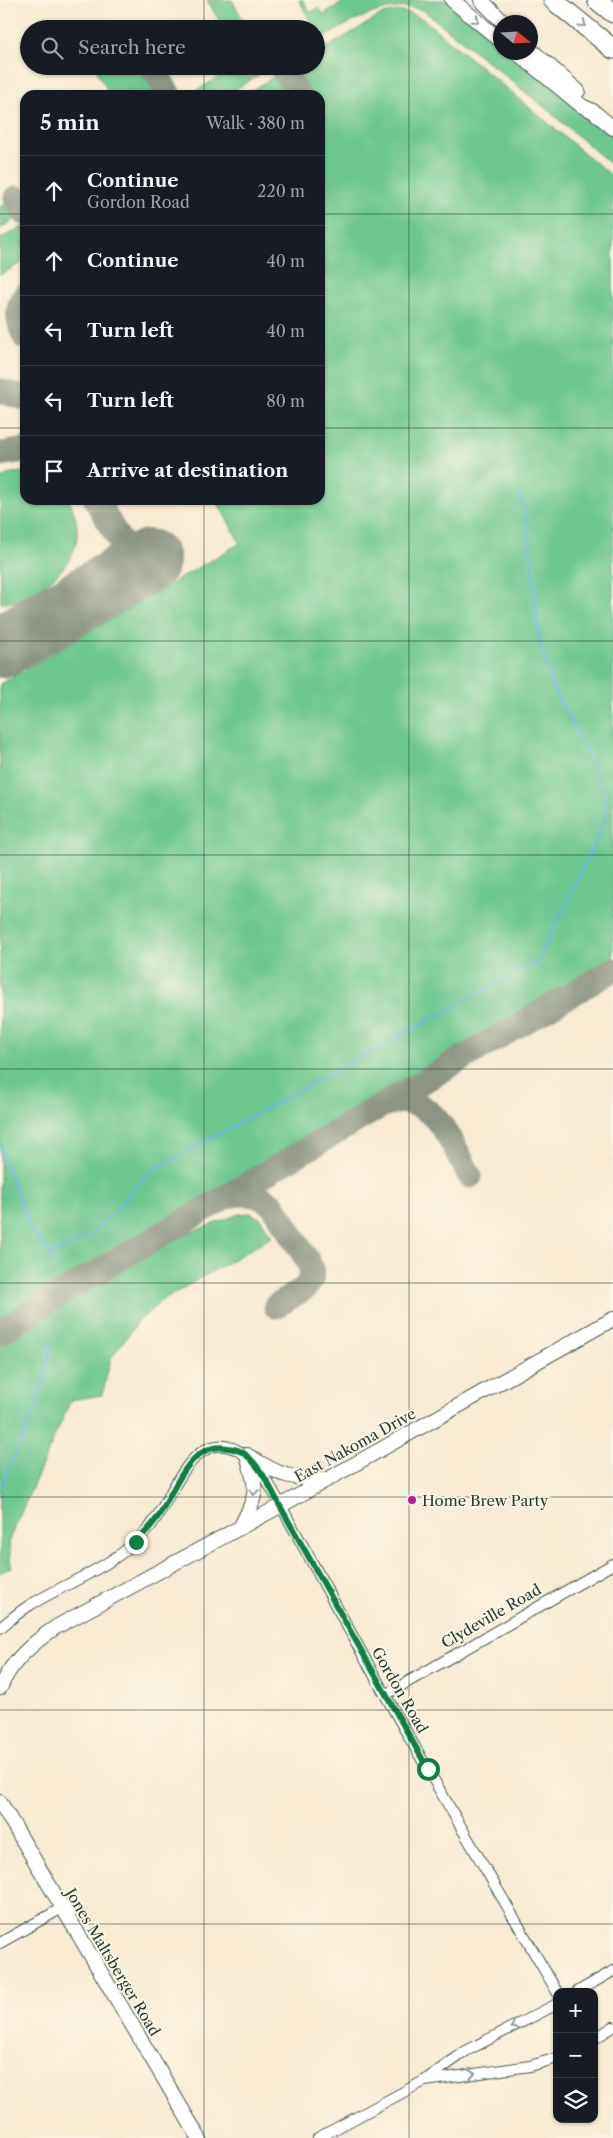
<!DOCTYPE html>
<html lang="en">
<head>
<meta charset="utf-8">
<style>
  body { margin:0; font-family:"Libre Caslon Text",serif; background:#20242c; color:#f1f3f6 }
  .controls { position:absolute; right:15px; bottom:15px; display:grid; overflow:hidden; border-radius:10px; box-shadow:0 1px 4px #0004 }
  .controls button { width:45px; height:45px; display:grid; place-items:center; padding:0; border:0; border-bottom:1px solid #363941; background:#171b24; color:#f1f3f6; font:25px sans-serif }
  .compass { position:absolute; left:493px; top:15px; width:45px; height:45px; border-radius:50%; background:#171b24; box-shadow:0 1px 4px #0004; rotate:108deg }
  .stop { position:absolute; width:15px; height:15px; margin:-11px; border:4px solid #0b8043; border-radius:50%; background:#fff }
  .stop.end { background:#0b8043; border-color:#fff; box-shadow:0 1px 5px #0008 }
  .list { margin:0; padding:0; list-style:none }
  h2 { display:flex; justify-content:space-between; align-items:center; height:65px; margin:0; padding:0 20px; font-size:21px }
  h2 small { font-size:16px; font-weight:400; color:#9ea1a6 }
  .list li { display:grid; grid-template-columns:32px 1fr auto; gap:15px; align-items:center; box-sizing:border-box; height:70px; padding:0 20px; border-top:1px solid #363941 }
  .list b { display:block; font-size:19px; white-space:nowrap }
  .list p { margin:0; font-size:16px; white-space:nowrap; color:#9ea1a6 }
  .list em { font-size:16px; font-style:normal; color:#9ea1a6 }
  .icon { flex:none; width:28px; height:28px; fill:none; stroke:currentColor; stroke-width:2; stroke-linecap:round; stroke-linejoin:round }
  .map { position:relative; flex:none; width:613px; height:2138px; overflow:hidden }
  .search { position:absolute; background:#171b24; box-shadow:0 1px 4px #0004; left:20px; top:20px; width:305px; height:55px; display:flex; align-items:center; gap:12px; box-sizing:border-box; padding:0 18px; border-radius:28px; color:#9ea1a6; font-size:19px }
  .panel { position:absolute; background:#171b24; box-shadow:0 1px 4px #0004; left:20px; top:90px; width:305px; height:415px; border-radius:15px }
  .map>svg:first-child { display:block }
  .green { fill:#6dc88f; stroke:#468262 }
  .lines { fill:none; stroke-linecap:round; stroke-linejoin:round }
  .stream { stroke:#65b5df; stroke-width:2.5 }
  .taxiway { stroke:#8c9484; stroke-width:25 }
  .runway { stroke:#8c9484; stroke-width:62 }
  .minor-casing { stroke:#40574c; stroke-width:12 }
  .secondary-casing { stroke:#40574c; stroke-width:16 }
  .motorway-casing { stroke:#40574c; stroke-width:21 }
  .minor { stroke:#fff; stroke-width:10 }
  .secondary { stroke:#fff; stroke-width:14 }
  .motorway { stroke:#fff; stroke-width:19 }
  .oneway { stroke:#8f9e9a }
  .route { stroke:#0b8043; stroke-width:6 }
  .grid { fill:none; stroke:#1f3d34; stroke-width:1; stroke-opacity:0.55 }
  .poi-dot { fill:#b5179e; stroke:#fcf5e5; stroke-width:2 }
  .labels { text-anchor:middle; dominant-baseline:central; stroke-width:4; stroke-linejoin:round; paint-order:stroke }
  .street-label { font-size:15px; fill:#1f3d34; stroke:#fcf5e5 }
  .poi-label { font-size:15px; fill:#1f3d34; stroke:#fcf5e5; text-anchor:start }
</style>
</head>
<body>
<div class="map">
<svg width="613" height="2138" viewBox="0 0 613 2138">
  <rect width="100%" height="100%" fill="#fcf5e5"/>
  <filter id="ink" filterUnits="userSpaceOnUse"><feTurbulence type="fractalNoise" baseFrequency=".02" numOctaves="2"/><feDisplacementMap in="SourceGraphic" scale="10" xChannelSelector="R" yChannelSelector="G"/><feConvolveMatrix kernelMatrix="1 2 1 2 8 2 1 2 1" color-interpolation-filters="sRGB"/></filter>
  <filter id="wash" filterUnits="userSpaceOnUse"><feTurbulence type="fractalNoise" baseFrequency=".0096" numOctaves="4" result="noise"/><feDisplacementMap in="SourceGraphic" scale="20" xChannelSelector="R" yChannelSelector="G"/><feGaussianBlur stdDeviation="1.12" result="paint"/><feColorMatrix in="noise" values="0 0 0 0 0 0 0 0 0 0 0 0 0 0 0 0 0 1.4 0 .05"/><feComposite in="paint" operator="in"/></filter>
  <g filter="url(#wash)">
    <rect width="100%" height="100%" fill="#f8ead3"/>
    <path class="green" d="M207 0H232L248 29H224Z
      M299 0H303L310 12 318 8 323 14 346 0H447L500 43V52L512 53 613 135V166L544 107 423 10C384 0 349 23 316 42V29H306L312 25Z
      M397 11 410 13 423 19 613 177V958L20 1304 0 1320V684L240 543 216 500H320V95H309L298 76V67L316 66V54L383 14Z
      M107 66H144L161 95H110L97 72Z
      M237 66 272 67 226 95H189Z
      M277 75 289 95H244Z
      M10 202 16 212 15 219 0 229V207Z
      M22 227 25 228V264L23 262 0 275V239Z
      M25 472V500H69C89 543 70 570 33 592 22 598 14 604 1 603L0 479 11 473Z
      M251 1213 261 1219 272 1237 161 1301 138 1322 111 1358 102 1395 71 1400 9 1540 11 1567 0 1573V1345L27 1326 174 1239 239 1214Z"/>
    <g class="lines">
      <path class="stream" d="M0 1149 30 1228 50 1255V1264
        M50 1255 95 1232 149 1172 538 961 605 822 606 798 592 763 553 687 540 644 528 527 520 493
        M0 1487C20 1444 48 1388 51 1340"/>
      <path class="taxiway" d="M152 66 169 95
        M281 66 298 95
        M16 198 25 213
        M25 295C15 308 18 323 25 337
        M0 391 25 398
        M0 454 25 450
        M96 500 136 568
        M386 1104C433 1088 452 1145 470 1176
        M227 1196C245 1192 258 1193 273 1205L308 1261 312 1271 311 1280 305 1288 276 1306
        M0 1333 48 1301 613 970"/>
      <path class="runway" d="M0 647 149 560"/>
    </g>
  </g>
  <g filter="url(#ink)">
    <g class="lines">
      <defs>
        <path id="minor" d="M0 1628C10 1620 20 1611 30 1605 70 1581 118 1565 149 1528 168 1506 184 1451 216 1446 233 1444 246 1454 256 1466 273 1486 284 1513 297 1535 321 1578 344 1621 368 1664 429 1774 494 1883 557 1992
          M385 1695 613 1564
          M0 1943 62 1908
          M577 1992 613 1971
          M594 2039 613 2027
          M425 2081 530 2066 557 2058
          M318 2138 424 2081 466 2051 557 2004"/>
        <path id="secondary" d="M452 0 500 40
          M481 0 503 22
          M530 49 578 91
          M516 52 582 106 593 111 613 128
          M247 1455C279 1475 286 1478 325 1480
          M240 1528C258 1492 258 1493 247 1455
          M0 1688C11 1661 33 1643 56 1627L280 1506 613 1319
          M0 1802 199 2138"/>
        <path id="motorway" d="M553 0 613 49
          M597 0 613 13"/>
      </defs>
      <use href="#minor" class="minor-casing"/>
      <use href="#secondary" class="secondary-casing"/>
      <use href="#motorway" class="motorway-casing"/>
      <use href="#minor" class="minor"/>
      <use href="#secondary" class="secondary"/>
      <use href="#motorway" class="motorway"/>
    </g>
    <defs><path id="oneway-chevron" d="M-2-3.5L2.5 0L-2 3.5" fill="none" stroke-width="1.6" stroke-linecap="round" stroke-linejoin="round" transform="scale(1.25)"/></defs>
    <g class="oneway">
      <use href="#oneway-chevron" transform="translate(476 20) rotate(39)"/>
      <use href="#oneway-chevron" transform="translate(583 24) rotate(39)"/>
      <use href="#oneway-chevron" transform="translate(254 1492) rotate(96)"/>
      <use href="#oneway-chevron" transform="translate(514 2026) rotate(152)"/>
      <use href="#oneway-chevron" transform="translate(472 2074) rotate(-9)"/>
    </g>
  </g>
  <g class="lines" filter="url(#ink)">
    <path class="route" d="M136 1542C145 1533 153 1525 159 1515 175 1490 190 1440 228 1448 235 1449 241 1450 246 1455 261 1467 271 1489 280 1506L428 1769"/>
  </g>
  <path class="grid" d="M204 0V29M409 0V2138M204 66V95M0 214H25M320 214H613M0 428H25M320 428H613M204 500V2138M0 641H613M0 855H613M0 1069H613M0 1283H613M0 1497H613M0 1710H613M0 1924H613"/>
  <circle class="poi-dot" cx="412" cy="1500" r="5"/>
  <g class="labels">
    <g class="street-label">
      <text transform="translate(355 1445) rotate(-29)">East Nakoma Drive</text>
      <text transform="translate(491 1616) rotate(-30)">Clydeville Road</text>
      <text transform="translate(400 1690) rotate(60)">Gordon Road</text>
      <text transform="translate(113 1962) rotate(59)">Jones Maltsberger Road</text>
    </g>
    <g class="poi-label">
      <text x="422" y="1500">Home Brew Party</text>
    </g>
  </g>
</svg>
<div class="controls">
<button>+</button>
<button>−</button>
<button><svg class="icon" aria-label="layers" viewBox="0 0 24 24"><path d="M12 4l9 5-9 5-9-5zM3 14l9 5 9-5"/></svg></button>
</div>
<svg class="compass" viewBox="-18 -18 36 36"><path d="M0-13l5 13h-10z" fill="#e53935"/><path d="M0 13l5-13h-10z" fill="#9ea1a6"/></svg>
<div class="stop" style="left:428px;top:1769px"></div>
<div class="stop end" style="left:136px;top:1542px"></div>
<div class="search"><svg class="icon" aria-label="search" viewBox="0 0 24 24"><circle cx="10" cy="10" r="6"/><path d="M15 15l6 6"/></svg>Search here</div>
<section class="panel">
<h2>5 min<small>Walk · 380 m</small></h2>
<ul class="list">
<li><svg class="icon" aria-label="ahead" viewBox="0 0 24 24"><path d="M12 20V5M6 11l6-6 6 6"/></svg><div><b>Continue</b><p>Gordon Road</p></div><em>220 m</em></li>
<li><svg class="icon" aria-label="ahead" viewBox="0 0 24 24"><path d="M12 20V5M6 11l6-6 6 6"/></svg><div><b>Continue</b></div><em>40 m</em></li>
<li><svg class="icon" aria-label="left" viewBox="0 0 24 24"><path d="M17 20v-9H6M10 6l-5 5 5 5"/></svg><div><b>Turn left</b></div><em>40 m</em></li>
<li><svg class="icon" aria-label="left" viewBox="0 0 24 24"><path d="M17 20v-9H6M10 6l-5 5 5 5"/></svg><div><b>Turn left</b></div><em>80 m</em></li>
<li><svg class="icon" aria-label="arrive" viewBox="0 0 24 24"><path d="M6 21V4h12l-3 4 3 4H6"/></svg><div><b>Arrive at destination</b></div></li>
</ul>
</section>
</div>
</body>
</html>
